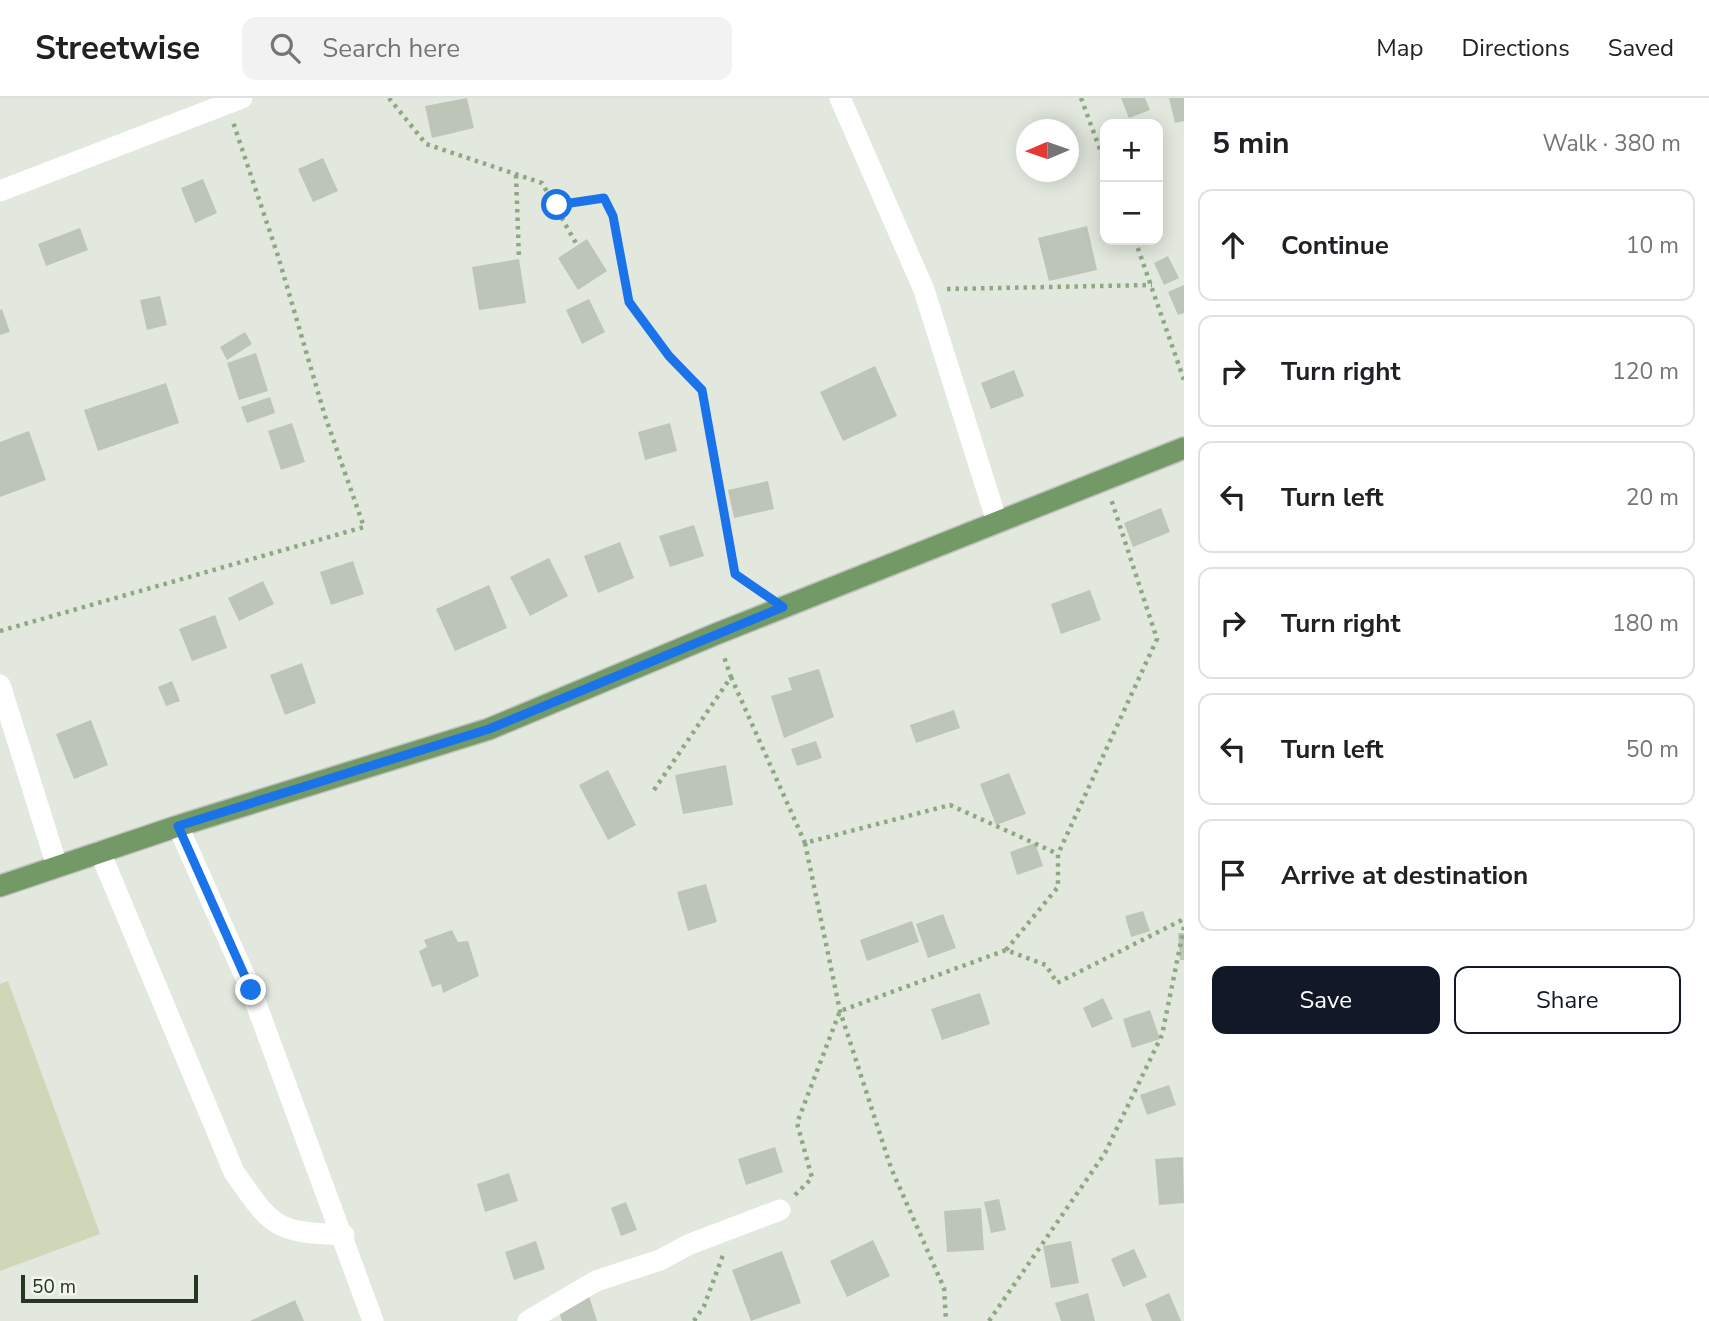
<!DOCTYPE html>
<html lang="en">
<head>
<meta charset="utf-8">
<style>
  body { margin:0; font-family:"Nunito Sans",sans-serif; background:#f2f2f2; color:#202124 }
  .controls { position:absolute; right:21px; top:21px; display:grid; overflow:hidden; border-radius:14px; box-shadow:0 4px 18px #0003 }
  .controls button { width:63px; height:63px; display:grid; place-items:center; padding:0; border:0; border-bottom:2px solid #e0e0e0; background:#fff; color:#202124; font:35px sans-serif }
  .compass { position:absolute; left:1016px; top:21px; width:63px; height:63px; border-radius:50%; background:#fff; box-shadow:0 4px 18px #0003; rotate:268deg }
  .scale { position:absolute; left:21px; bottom:18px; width:177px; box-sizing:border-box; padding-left:7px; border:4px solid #263621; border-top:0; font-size:19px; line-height:24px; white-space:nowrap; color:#263621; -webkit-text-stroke:5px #f1f5ee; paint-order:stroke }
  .stop { position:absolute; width:21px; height:21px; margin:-16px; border:5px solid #1a73e8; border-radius:50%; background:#fff }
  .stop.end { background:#1a73e8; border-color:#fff; box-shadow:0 2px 7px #0008 }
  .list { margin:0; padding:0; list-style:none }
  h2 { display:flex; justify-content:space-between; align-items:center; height:91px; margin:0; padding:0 28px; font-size:30px }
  h2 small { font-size:23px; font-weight:400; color:#757577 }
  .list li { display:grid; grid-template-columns:46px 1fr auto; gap:21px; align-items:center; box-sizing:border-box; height:112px; margin:0 14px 14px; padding:0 14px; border:2px solid #e0e0e0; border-radius:14px }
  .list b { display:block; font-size:26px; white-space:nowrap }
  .list em { font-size:23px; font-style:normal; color:#757577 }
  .actions { display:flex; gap:14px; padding:21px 28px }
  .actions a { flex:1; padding:16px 0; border:2px solid #111827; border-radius:14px; text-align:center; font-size:24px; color:#111827 }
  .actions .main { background:#111827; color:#fff }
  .icon { flex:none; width:38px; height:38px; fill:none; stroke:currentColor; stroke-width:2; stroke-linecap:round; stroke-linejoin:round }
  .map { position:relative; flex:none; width:1184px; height:1223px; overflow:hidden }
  header { display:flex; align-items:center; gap:42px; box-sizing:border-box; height:98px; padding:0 35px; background:#fff; border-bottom:2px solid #e0e0e0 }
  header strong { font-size:33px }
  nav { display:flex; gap:38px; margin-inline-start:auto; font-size:24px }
  .search { width:490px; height:63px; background:#f2f2f2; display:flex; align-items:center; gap:18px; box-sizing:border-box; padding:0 24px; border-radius:14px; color:#757577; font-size:26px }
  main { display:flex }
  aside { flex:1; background:#fff }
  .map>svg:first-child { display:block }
  .green { fill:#cfd7b9 }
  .building { fill:#bcc5b7 }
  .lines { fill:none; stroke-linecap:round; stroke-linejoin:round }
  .primary-casing { stroke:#bec3bc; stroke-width:24 }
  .path { stroke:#8da982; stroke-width:4.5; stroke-dasharray:3.5 5; stroke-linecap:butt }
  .minor { stroke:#fff; stroke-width:21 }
  .primary { stroke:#739967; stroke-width:21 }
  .route { stroke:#1a73e8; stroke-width:9 }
</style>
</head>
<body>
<header>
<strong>Streetwise</strong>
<div class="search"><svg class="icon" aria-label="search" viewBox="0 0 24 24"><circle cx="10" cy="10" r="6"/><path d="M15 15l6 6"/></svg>Search here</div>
<nav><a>Map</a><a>Directions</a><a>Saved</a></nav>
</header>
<main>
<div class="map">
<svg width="1184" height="1223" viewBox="0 0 1184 1223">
  <rect width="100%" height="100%" fill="#e2e8de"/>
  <path class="green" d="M8 883 100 1136 0 1173V886Z"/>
  <path class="building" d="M467 0 474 30 432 40 425 8Z
    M1121 0H1145L1150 12 1129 20Z
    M1169 0H1184V23L1175 25Z
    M323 60 338 93 313 104 298 71Z
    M203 81 217 115 195 125 181 90Z
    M1087 128 1097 172 1049 183 1038 140Z
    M80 130 88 152 46 168 38 146Z
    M587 141 607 173 578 192 558 160Z
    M1168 158 1179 180 1164 187 1154 165Z
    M519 161 526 205 479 212 472 169Z
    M1184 187V215L1178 217 1168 194Z
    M160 198 167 227 147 232 140 202Z
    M589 201 605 234 582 246 566 212Z
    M2 211 10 234 0 237V212Z
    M245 234 252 246 227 262 220 249Z
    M256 255 268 293 239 302 227 265Z
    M875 268 897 318 843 343 820 294Z
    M1014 272 1024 298 991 311 981 285Z
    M166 285 179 325 98 353 84 312Z
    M270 299 275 315 247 325 241 309Z
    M292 325 305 364 281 372 268 333Z
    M670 325 677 353 645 362 638 334Z
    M29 333 46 382 0 399V344Z
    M768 383 774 411 734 420 728 392Z
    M1161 410 1170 434 1133 449 1124 425Z
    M694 427 704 458 670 469 659 438Z
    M620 444 634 480 598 495 584 458Z
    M549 460 568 498 530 518 510 479Z
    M353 463 364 496 331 507 320 474Z
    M263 483 274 506 239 523 228 500Z
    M489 487 507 530 455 553 436 511Z
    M1090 492 1101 522 1061 536 1051 506Z
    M215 517 227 550 192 563 179 531Z
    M302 565 316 605 285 617 270 577Z
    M819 571 834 619 784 640 771 598 792 592 788 580Z
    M172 583 180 603 166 608 158 589Z
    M954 612 960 630 916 645 910 627Z
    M91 622 108 667 74 681 56 636Z
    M816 643 822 660 797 668 791 651Z
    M726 667 733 707 683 716 675 677Z
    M608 672 636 727 608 742 579 687Z
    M1009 675 1026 716 996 727 980 686Z
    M1035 745 1043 768 1017 777 1010 754Z
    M706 786 717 824 688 833 677 794Z
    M1143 813 1150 833 1131 839 1125 818Z
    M943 816 956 850 928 860 916 826Z
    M912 823 919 844 867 863 860 842Z
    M452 832 458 844 468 843 479 878 443 895 441 886 432 889 419 853 427 849 424 842Z
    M1178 835H1184V862H1180Z
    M980 895 990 926 942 942 931 911Z
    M1103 900 1113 921 1092 930 1083 910Z
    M1150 912 1160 941 1132 950 1123 921Z
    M1169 987 1176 1007 1147 1017 1140 997Z
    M775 1049 783 1074 746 1087 738 1061Z
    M1183 1059 1184 1105 1159 1107 1155 1061Z
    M509 1075 518 1103 485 1114 477 1086Z
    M999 1101 1006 1132 991 1135 984 1104Z
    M626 1104 637 1132 621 1138 611 1110Z
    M981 1110 984 1152 947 1154 944 1113Z
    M873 1142 890 1178 847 1199 830 1163Z
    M536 1143 545 1171 514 1182 505 1154Z
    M1071 1143 1079 1185 1051 1190 1043 1148Z
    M1134 1151 1147 1179 1123 1189 1111 1161Z
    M782 1153 801 1205 751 1223 732 1172Z
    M588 1195 597 1223H562L556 1206Z
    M1088 1195 1095 1223H1061L1055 1205Z
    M1169 1195 1181 1223H1152L1145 1206Z
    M295 1202 304 1223H250Z"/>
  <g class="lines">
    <defs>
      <path id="primary" d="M0 788 178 728 489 631 716 536 1184 350"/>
    </defs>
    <use href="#primary" class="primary-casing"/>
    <path class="path" d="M389 0 426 46 542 85 577 147
      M1081 0 1105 65
      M516 77 519 161
      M557 107 604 100 613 118 629 204 669 258 702 292 735 476 762 495
      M1135 142 1184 282
      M947 191 1152 187
      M0 533 364 429 325 318 278 158 233 24
      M731 579 805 745 950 707 1058 756
      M654 692 731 579 723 556
      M805 745 840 913 891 1070 944 1190 946 1223
      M1006 852 1058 789V756L1157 541 1111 401
      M795 1097 812 1080 797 1025 840 913 1006 852 1046 867 1057 885 1184 821
      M694 1223 704 1208 723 1157
      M989 1223 1105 1055 1162 937 1184 829"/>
    <path class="minor" d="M840 0 924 192 997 424
      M0 93 242 0
      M0 587 57 768
      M178 728 251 892 373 1223
      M100 754 234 1074C273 1130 274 1134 344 1137
      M528 1223 596 1183 660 1162 690 1146 780 1112"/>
    <use href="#primary" class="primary"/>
  </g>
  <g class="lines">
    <path class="route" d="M251 892 178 728 489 631 783 509 735 476 702 292 669 258 629 204 613 118 604 100 557 107"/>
  </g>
</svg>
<div class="controls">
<button>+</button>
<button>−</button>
</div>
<svg class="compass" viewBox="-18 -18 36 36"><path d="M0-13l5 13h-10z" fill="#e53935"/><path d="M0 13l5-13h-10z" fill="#757577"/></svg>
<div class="scale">50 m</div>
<div class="stop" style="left:557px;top:107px"></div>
<div class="stop end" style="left:251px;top:892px"></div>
</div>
<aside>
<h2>5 min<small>Walk · 380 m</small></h2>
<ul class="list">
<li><svg class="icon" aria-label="ahead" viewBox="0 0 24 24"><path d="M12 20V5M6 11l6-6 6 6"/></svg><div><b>Continue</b></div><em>10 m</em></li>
<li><svg class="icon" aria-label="right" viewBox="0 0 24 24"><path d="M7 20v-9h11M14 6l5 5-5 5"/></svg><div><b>Turn right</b></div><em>120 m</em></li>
<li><svg class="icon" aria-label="left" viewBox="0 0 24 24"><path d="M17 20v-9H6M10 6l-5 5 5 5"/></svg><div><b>Turn left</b></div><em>20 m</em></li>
<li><svg class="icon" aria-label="right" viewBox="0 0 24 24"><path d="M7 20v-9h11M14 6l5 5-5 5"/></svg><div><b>Turn right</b></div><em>180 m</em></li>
<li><svg class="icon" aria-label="left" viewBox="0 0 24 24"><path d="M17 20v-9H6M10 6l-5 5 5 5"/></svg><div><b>Turn left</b></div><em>50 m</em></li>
<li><svg class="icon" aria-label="arrive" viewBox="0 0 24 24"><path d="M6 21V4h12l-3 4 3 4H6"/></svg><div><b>Arrive at destination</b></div></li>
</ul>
<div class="actions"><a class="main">Save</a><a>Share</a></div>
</aside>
</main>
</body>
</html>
